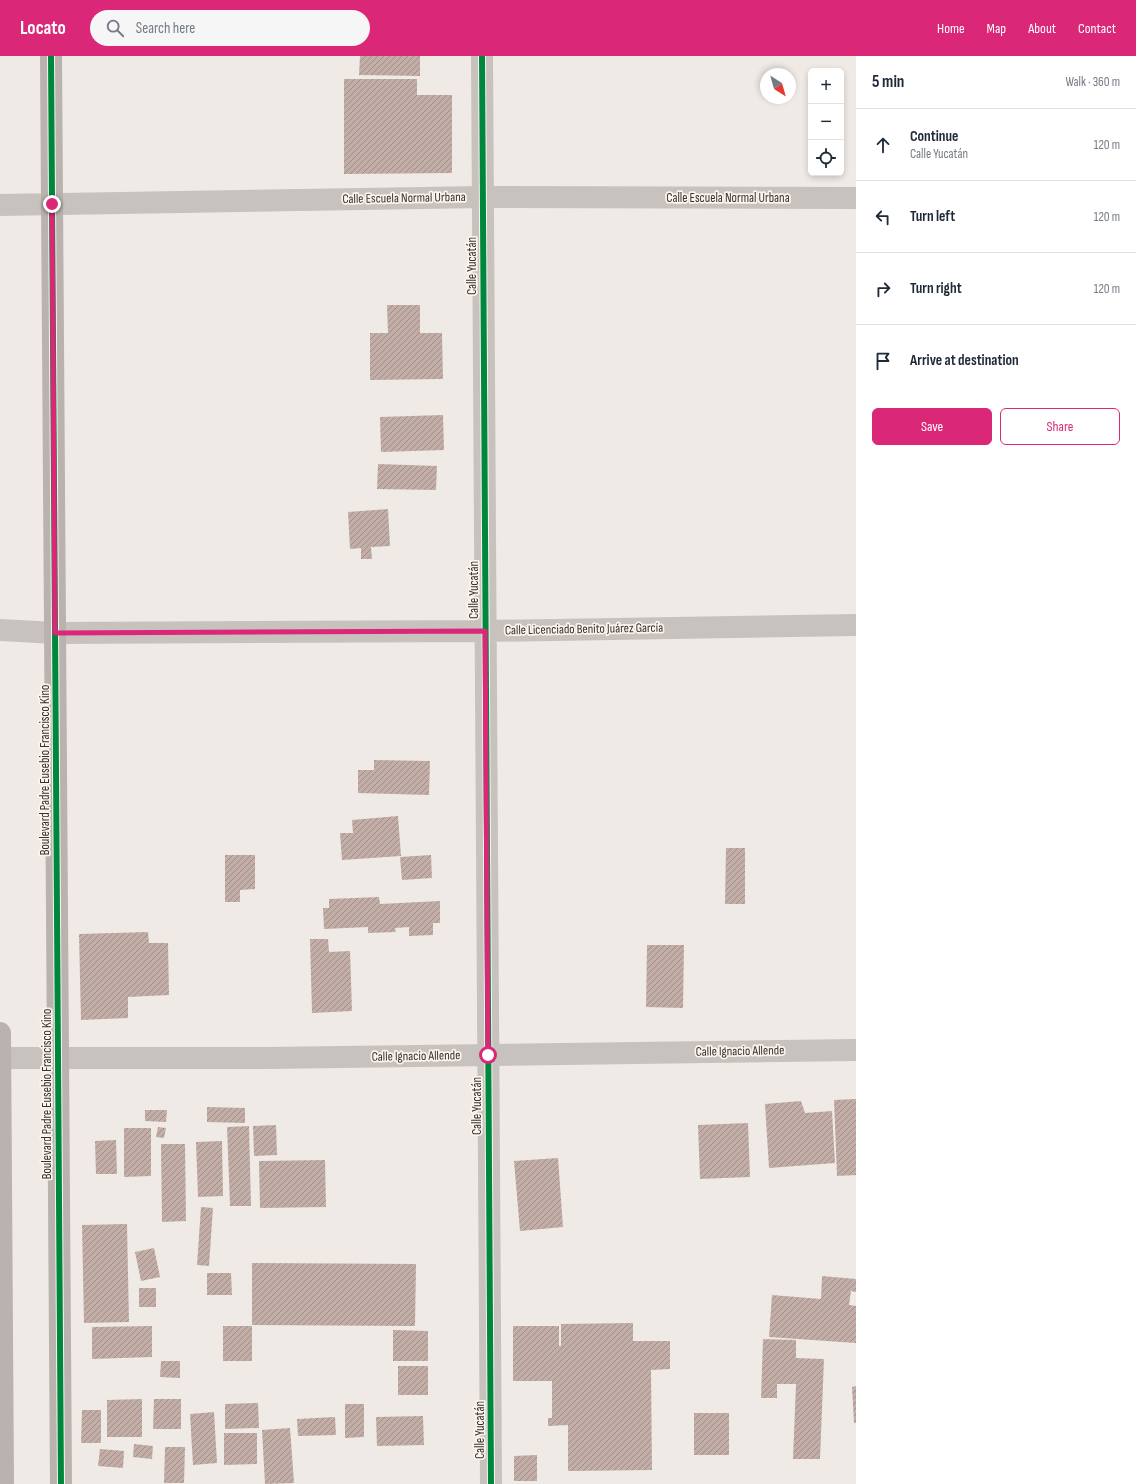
<!DOCTYPE html>
<html lang="en">
<head>
<meta charset="utf-8">
<style>
  body { margin:0; font-family:"Sofia Sans Condensed",sans-serif; background:#f6f6f7; color:#1f2937 }
  .controls { position:absolute; right:12px; top:12px; display:grid; overflow:hidden; border-radius:6px; box-shadow:0 2px 6px #0003 }
  .controls button { width:36px; height:36px; display:grid; place-items:center; padding:0; border:0; border-bottom:1px solid #e0e1e3; background:#fff; color:#1f2937; font:20px sans-serif }
  .compass { position:absolute; left:760px; top:12px; width:36px; height:36px; border-radius:50%; background:#fff; box-shadow:0 2px 6px #0003; rotate:143deg }
  .stop { position:absolute; width:12px; height:12px; margin:-9px; border:3px solid #db2777; border-radius:50%; background:#fff }
  .stop.end { background:#db2777; border-color:#fff; box-shadow:0 1px 4px #0008 }
  .list { margin:0; padding:0; list-style:none }
  h2 { display:flex; justify-content:space-between; align-items:center; height:52px; margin:0; padding:0 16px; font-size:17px }
  h2 small { font-size:13px; font-weight:400; color:#747a83 }
  .list li { display:grid; grid-template-columns:26px 1fr auto; gap:12px; align-items:center; box-sizing:border-box; height:72px; padding:0 16px; border-top:1px solid #e0e1e3 }
  .list b { display:block; font-size:15px; white-space:nowrap }
  .list p { margin:0; font-size:13px; white-space:nowrap; color:#747a83 }
  .list em { font-size:13px; font-style:normal; color:#747a83 }
  .actions { display:flex; gap:8px; padding:12px 16px }
  .actions a { flex:1; padding:9px 0; border:1px solid #db2777; border-radius:6px; text-align:center; font-size:14px; color:#db2777 }
  .actions .main { background:#db2777; color:#fff }
  .icon { flex:none; width:22px; height:22px; fill:none; stroke:currentColor; stroke-width:2; stroke-linecap:round; stroke-linejoin:round }
  .map { position:relative; flex:none; width:856px; height:1428px; overflow:hidden }
  header { display:flex; align-items:center; gap:24px; box-sizing:border-box; height:56px; padding:0 20px; background:#db2777; color:#fff }
  header strong { font-size:19px }
  nav { display:flex; gap:22px; margin-inline-start:auto; font-size:14px }
  .search { width:280px; height:36px; background:#f6f6f7; display:flex; align-items:center; gap:10px; box-sizing:border-box; padding:0 14px; border-radius:22px; color:#747a83; font-size:15px }
  main { display:flex }
  aside { flex:1; background:#fff }
  .map>svg:first-child { display:block }
  .building { fill:url(#building-hatch) }
  .lines { fill:none; stroke-linecap:round; stroke-linejoin:round }
  .street { stroke:#c8c2be; stroke-width:22 }
  .secondary { stroke:#b9b2ae; stroke-width:22 }
  .cycleway-casing { stroke:#faf4ee; stroke-width:8 }
  .cycleway { stroke:#00873e; stroke-width:6 }
  .route { stroke:#db2777; stroke-width:5 }
  .labels { text-anchor:middle; dominant-baseline:central; stroke-width:3.5; stroke-linejoin:round; paint-order:stroke }
  .street-label { font-size:13px; fill:#3a2f2b; stroke:#faf4ee }
</style>
</head>
<body>
<header>
<strong>Locato</strong>
<div class="search"><svg class="icon" aria-label="search" viewBox="0 0 24 24"><circle cx="10" cy="10" r="6"/><path d="M15 15l6 6"/></svg>Search here</div>
<nav><a>Home</a><a>Map</a><a>About</a><a>Contact</a></nav>
</header>
<main>
<div class="map">
<svg width="856" height="1428" viewBox="0 0 856 1428">
  <defs>
    <pattern id="building-hatch" width="6" height="6" patternUnits="userSpaceOnUse"><rect width="6" height="6" fill="#c2aea7"/><path d="M-1 1l2-2M0 6l6-6M5 7l2-2" fill="none" stroke="#9f8e88"/></pattern>
  </defs>
  <rect width="100%" height="100%" fill="#efeae5"/>
  <path class="building" d="M360 0H420V20L359 19Z
    M344 23H417V39H452V117L344 118Z
    M387 249H420V277H442L443 323 370 324V277H388Z
    M443 359 444 394 381 396 380 361Z
    M378 408 437 410 436 434 377 433Z
    M388 453 390 490 371 491 372 503H361V492L350 493 348 456Z
    M374 704 430 705 429 739 358 737V714H374Z
    M398 760 401 800 342 804 340 777H353L352 764Z
    M726 792H745V848H725Z
    M225 799H255V833L240 834V846H225Z
    M431 799 432 822 402 824 400 801Z
    M379 841 380 848 440 845V867H433V879L409 880V871L395 872 396 876 368 877V871L324 873 323 852H329V843Z
    M148 876 149 887H168L169 939 128 941V962L81 964 79 878Z
    M310 883H328L329 896 350 895 352 955 312 957Z
    M647 889H684L683 952 646 951Z
    M856 1043V1119L837 1120 834 1044Z
    M801 1045 805 1057 832 1055 835 1107 769 1112 765 1048Z
    M207 1051 245 1052V1067L207 1066Z
    M145 1054H167L166 1066 145 1065Z
    M748 1067 750 1121 700 1123 698 1069Z
    M276 1069 277 1099 254 1100 253 1070Z
    M249 1070 251 1150H230L227 1071Z
    M158 1071 166 1072 164 1082 156 1081Z
    M124 1072H151V1120L124 1121Z
    M116 1084 117 1118H96L95 1085Z
    M222 1085 223 1140 198 1141 196 1086Z
    M161 1088H185L186 1165 162 1166Z
    M558 1102 563 1171 520 1175 514 1105Z
    M325 1104 326 1151 260 1152 259 1105Z
    M201 1151 213 1152 209 1210 197 1209Z
    M127 1168 129 1266 84 1267 82 1169Z
    M154 1192 160 1221 141 1225 135 1196Z
    M252 1207 416 1208 415 1270 252 1269Z
    M207 1217H231L232 1239H207Z
    M822 1220 856 1223V1236L851 1235 849 1249 856 1250V1287L769 1281 772 1239 821 1243Z
    M139 1232H156V1251H139Z
    M633 1267V1285H670V1313L651 1314 652 1414 568 1415V1369L548 1370V1362H552V1325H513V1270H559V1290H561V1268Z
    M152 1270V1301L92 1303V1271Z
    M223 1270H252V1305H223Z
    M393 1274 428 1275V1305H393Z
    M763 1283 796 1284V1302L824 1303 820 1403H793L796 1328H777V1342H761Z
    M161 1305H180V1322L160 1321Z
    M398 1310H428V1339H398Z
    M856 1330V1367H854L852 1331Z
    M142 1343V1381H107V1344Z
    M154 1343H181V1373H153Z
    M258 1347 259 1372 225 1373V1348Z
    M345 1348H364V1381L345 1382Z
    M82 1354H101V1387H81Z
    M214 1356 217 1407 193 1409 190 1358Z
    M694 1357H729V1399H694Z
    M423 1360 424 1389 377 1390 376 1361Z
    M335 1361 336 1379 298 1380 297 1363Z
    M290 1372 294 1427 265 1428 262 1374Z
    M224 1377H257V1408L224 1409Z
    M134 1388 153 1390 152 1403 133 1401Z
    M165 1391H185L184 1427H164Z
    M100 1393 124 1395 123 1412 98 1410Z
    M537 1399V1425H514V1400Z"/>
  <g class="lines">
    <path class="street" d="M482 0 491 1428
      M0 149 483 141 856 142
      M0 574 55 577 485 575 856 569
      M0 1002H267L856 994"/>
    <path class="secondary" d="M51 0 61 1428
      M0 977 3 1428"/>
    <defs>
      <path id="cycleway" d="M51 0 61 1428
        M482 0 491 1428"/>
    </defs>
    <use href="#cycleway" class="cycleway-casing"/>
    <use href="#cycleway" class="cycleway"/>
  </g>
  <g class="lines">
    <path class="route" d="M52 148 55 577 485 575 488 999"/>
  </g>
  <g class="labels">
    <g class="street-label">
      <text transform="translate(404 142) rotate(-1)">Calle Escuela Normal Urbana</text>
      <text x="728" y="142">Calle Escuela Normal Urbana</text>
      <text transform="translate(472 210) rotate(-90)">Calle Yucatán</text>
      <text transform="translate(474 534) rotate(-90)">Calle Yucatán</text>
      <text transform="translate(584 573) rotate(-1)">Calle Licenciado Benito Juárez García</text>
      <text transform="translate(45 714) rotate(-90)">Boulevard Padre Eusebio Francisco Kino</text>
      <text transform="translate(740 995) rotate(-1)">Calle Ignacio Allende</text>
      <text transform="translate(416 1000) rotate(-1)">Calle Ignacio Allende</text>
      <text transform="translate(47 1038) rotate(-90)">Boulevard Padre Eusebio Francisco Kino</text>
      <text transform="translate(477 1050) rotate(-90)">Calle Yucatán</text>
      <text transform="translate(480 1374) rotate(-90)">Calle Yucatán</text>
    </g>
  </g>
</svg>
<div class="controls">
<button>+</button>
<button>−</button>
<button><svg class="icon" aria-label="locate" viewBox="0 0 24 24"><circle cx="12" cy="12" r="6"/><path d="M12 2v4M12 18v4M2 12h4M18 12h4"/></svg></button>
</div>
<svg class="compass" viewBox="-18 -18 36 36"><path d="M0-13l5 13h-10z" fill="#e53935"/><path d="M0 13l5-13h-10z" fill="#747a83"/></svg>
<div class="stop" style="left:488px;top:999px"></div>
<div class="stop end" style="left:52px;top:148px"></div>
</div>
<aside>
<h2>5 min<small>Walk · 360 m</small></h2>
<ul class="list">
<li><svg class="icon" aria-label="ahead" viewBox="0 0 24 24"><path d="M12 20V5M6 11l6-6 6 6"/></svg><div><b>Continue</b><p>Calle Yucatán</p></div><em>120 m</em></li>
<li><svg class="icon" aria-label="left" viewBox="0 0 24 24"><path d="M17 20v-9H6M10 6l-5 5 5 5"/></svg><div><b>Turn left</b></div><em>120 m</em></li>
<li><svg class="icon" aria-label="right" viewBox="0 0 24 24"><path d="M7 20v-9h11M14 6l5 5-5 5"/></svg><div><b>Turn right</b></div><em>120 m</em></li>
<li><svg class="icon" aria-label="arrive" viewBox="0 0 24 24"><path d="M6 21V4h12l-3 4 3 4H6"/></svg><div><b>Arrive at destination</b></div></li>
</ul>
<div class="actions"><a class="main">Save</a><a>Share</a></div>
</aside>
</main>
</body>
</html>
